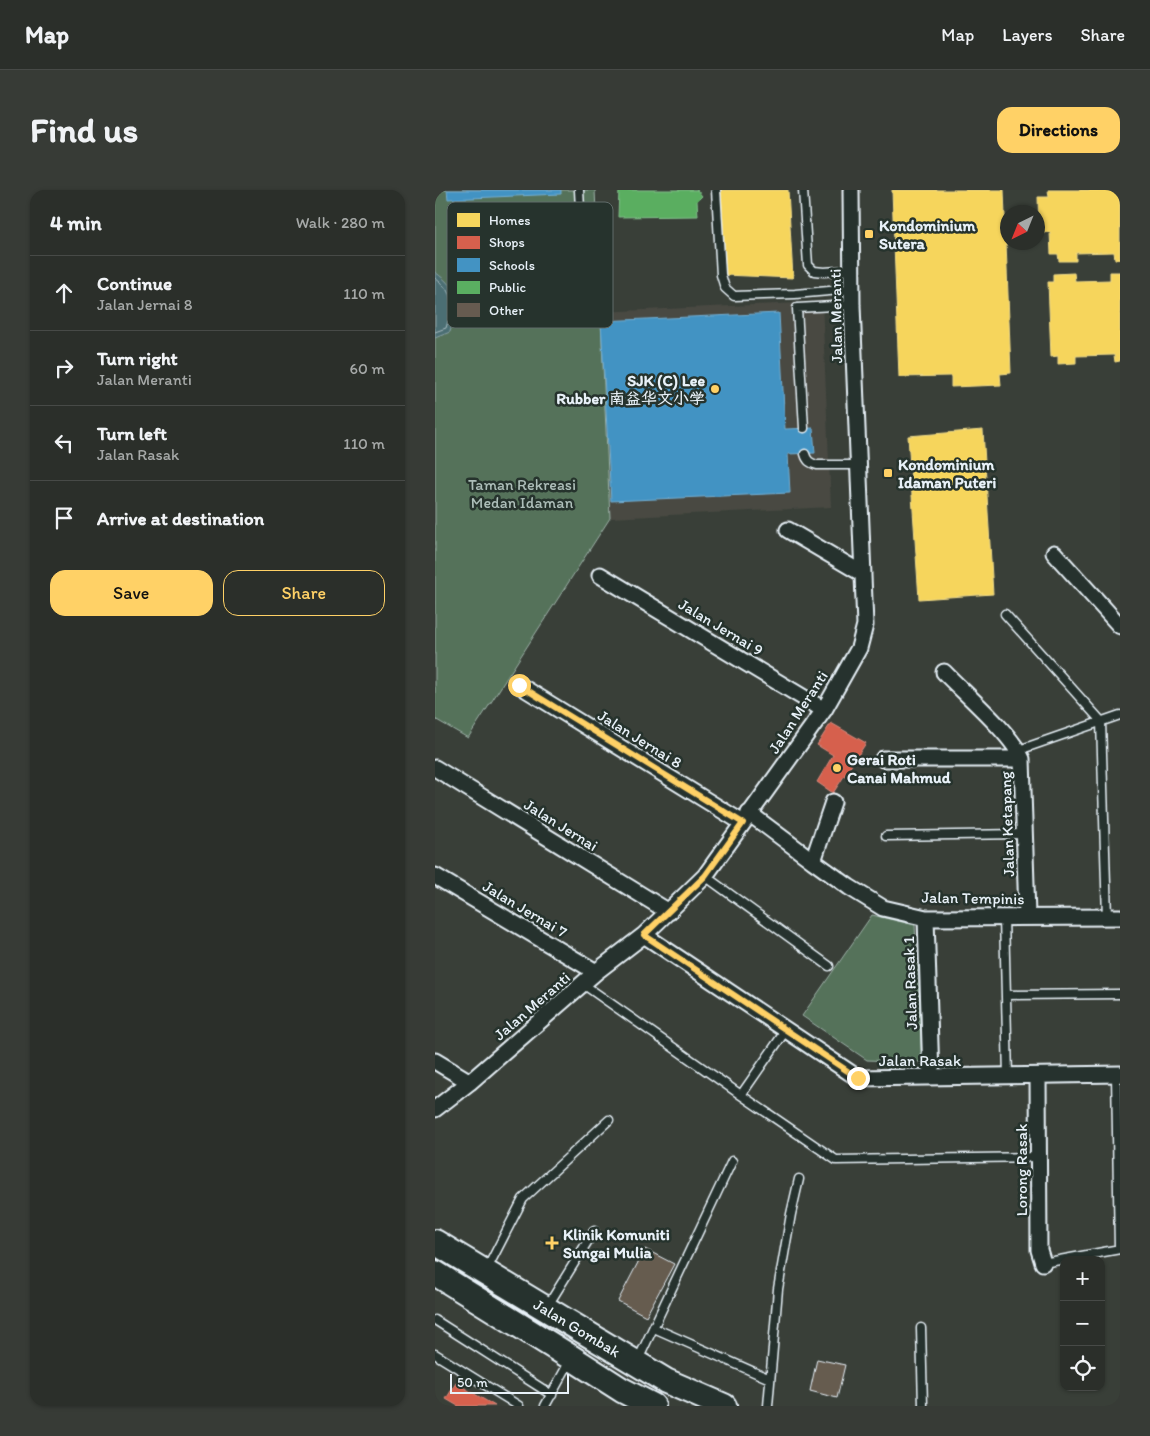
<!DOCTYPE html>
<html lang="en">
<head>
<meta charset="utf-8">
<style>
  body { margin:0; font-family:Itim,"LXGW WenKai TC",sans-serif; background:#373b36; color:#f1f3f6 }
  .controls { position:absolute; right:15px; bottom:15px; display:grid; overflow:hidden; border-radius:10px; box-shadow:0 1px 4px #0004 }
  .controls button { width:45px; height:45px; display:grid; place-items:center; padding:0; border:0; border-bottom:1px solid #474a47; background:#2b2f2a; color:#f1f3f6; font:25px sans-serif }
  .compass { position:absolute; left:565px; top:15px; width:45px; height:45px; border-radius:50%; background:#2b2f2a; box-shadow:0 1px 4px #0004; rotate:223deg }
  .scale { position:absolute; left:15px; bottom:12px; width:119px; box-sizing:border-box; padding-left:5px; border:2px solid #e8f1f8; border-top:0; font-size:14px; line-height:18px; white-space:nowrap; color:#e8f1f8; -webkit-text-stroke:4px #26332d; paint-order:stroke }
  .stop { position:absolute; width:15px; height:15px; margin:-11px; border:4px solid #ffd166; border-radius:50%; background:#fff }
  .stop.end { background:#ffd166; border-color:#fff; box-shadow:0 1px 5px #0008 }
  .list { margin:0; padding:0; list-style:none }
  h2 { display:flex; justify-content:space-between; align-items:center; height:65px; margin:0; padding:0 20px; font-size:21px }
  h2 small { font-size:16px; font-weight:400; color:#a6a9a8 }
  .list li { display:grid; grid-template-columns:32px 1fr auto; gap:15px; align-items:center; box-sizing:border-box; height:75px; padding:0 20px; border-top:1px solid #474a47 }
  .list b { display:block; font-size:19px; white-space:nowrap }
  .list p { margin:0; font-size:16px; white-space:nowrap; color:#a6a9a8 }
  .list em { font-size:16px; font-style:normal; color:#a6a9a8 }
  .actions { display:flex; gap:10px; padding:15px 20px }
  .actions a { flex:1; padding:11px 0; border:1px solid #ffd166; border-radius:15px; text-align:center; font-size:18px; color:#ffd166 }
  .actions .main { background:#ffd166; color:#111 }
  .icon { flex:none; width:28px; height:28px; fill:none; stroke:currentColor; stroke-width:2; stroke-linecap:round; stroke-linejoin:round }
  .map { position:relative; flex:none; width:685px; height:1216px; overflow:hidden; border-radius:15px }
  header { display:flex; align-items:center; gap:30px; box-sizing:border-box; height:70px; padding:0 25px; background:#2b2f2a; border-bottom:1px solid #474a47 }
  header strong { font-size:24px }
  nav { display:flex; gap:28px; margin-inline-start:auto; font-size:18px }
  .intro { display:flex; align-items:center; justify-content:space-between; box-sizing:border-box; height:120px; padding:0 30px }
  h1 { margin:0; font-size:35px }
  .button { padding:12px 22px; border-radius:15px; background:#ffd166; color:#111; font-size:18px; font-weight:700 }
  main { display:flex; gap:30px; padding:0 30px }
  aside { flex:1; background:#2b2f2a; border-radius:15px; box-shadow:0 1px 4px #0004 }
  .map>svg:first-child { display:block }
  .built { fill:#494a43 }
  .green { fill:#55725a; stroke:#9eb2a9 }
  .water { fill:#4c6e73; stroke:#8aa2a8 }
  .homes { fill:#f6d55c; stroke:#f2dd8b }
  .shops { fill:#d6604d; stroke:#db8c80 }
  .schools { fill:#4393c3; stroke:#74afd3 }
  .public { fill:#5aae61; stroke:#85c28e }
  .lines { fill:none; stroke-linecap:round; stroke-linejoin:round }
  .shore { stroke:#aabdc3; stroke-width:1 }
  .building { fill:#665b50; stroke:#e8f1f8 }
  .lane-casing { stroke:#e8f1f8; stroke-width:11 }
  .street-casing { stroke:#e8f1f8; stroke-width:19 }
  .primary-casing { stroke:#e8f1f8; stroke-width:28 }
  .lane { stroke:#26332d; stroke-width:8 }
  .street { stroke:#26332d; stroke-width:15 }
  .primary { stroke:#26332d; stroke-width:24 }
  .route { stroke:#ffd166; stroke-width:6 }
  .poi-dot { fill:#ffd166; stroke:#26332d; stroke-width:2 }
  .labels { text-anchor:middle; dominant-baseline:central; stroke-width:5; stroke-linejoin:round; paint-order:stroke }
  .poi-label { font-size:16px; font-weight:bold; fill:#e8f1f8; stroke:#26332d; text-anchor:start }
  .street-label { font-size:16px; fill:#e8f1f8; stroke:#26332d }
  .park-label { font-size:16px; fill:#adbeb9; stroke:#26332d }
  .key { fill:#26332d; stroke:#606c6a; stroke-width:1 }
  .key-label { font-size:14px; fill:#e8f1f8 }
</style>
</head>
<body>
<header>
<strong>Map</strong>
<nav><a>Map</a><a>Layers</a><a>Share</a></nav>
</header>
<div class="intro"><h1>Find us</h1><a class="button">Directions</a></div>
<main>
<aside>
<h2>4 min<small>Walk · 280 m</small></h2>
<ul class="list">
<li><svg class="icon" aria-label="ahead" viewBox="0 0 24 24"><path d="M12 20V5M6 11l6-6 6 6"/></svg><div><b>Continue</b><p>Jalan Jernai 8</p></div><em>110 m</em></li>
<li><svg class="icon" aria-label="right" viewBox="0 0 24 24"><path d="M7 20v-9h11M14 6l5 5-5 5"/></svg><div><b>Turn right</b><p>Jalan Meranti</p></div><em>60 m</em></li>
<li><svg class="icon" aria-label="left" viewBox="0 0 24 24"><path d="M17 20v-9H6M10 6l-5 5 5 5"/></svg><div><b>Turn left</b><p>Jalan Rasak</p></div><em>110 m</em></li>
<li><svg class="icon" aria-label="arrive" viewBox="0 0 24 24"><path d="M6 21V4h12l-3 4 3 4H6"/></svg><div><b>Arrive at destination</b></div></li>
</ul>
<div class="actions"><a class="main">Save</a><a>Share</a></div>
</aside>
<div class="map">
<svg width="685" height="1216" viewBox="0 0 685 1216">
  <rect width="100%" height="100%" fill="#393f38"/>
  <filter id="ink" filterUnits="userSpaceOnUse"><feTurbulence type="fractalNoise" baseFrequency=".02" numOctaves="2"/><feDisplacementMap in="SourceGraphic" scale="10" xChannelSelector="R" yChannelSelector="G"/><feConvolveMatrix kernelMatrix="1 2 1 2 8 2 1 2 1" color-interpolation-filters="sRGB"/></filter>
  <g filter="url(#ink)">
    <path class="built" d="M387 112 396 317 175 328 165 122Z"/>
    <path class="green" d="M0 0H160L175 328 33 548 0 529Z
      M437 725 480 735 487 872 432 870 367 826Z"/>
    <path class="water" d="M0 82C27 102 24 112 15 142L0 148Z"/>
    <path class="homes" d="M284 0H353L358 88 289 85Z
      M457 0H569L576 183 565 184 566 195 516 197V186L464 187Z
      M613 0H685V69H680L679 62 641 63V71H624L623 64H616L615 42H604L603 7H614Z
      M675 82H685V171L680 172 679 165 641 166V173L623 174V166L616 167 613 92H618V84L639 83 640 91 675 90Z
      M548 240 558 404 484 409 473 246Z"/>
    <path class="shops" d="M396 533 431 553 398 603 382 592 398 565 382 555Z
      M21 1193 60 1216H23L11 1209Z"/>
    <path class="schools" d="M12 0H126V4L13 9Z
      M344 123 350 239 378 238 380 263 353 264 355 303 176 311 166 131Z"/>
    <path class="public" d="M184 0H262L267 6 262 11 263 26 183 27Z"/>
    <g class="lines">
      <path class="shore" d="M0 88C20 103 18 115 11 138L0 142"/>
    </g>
    <path class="building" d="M210 1059 239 1074 211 1126 183 1111Z
      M382 1169 410 1175 402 1208 375 1201Z"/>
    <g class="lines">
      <defs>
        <path id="lane" d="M144 0 149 94
          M281 0 286 85 290 98 299 106 360 104 417 99
          M368 0 373 75 379 81 389 82 417 80
          M369 238 362 118 417 115
          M370 264C372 271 375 273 382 275H424
          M570 424 666 531 672 727
          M584 560 685 525
          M451 646 590 644
          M270 686 394 776
          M569 727 573 887
          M148 794 306 905 401 970 604 967
          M571 805 685 804
          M681 884 684 1059
          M306 905 351 840
          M608 1073 685 1059
          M52 1079 88 1009 174 930
          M112 1117 159 1041
          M0 1130 117 1205
          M219 1138 335 1189
          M486 1138 488 1216
          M0 1164 84 1216
          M203 1170 297 971
          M110 1216 136 1169
          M333 1216 343 1099 356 1024 364 989"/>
        <path id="street" d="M353 340 428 384
          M619 363 685 436
          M165 385 389 520
          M509 482C529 503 577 544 587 569L592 726
          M84 495 308 633
          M448 569H587
          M0 578 234 722
          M398 612 378 671 414 697 448 718 491 728 685 727
          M314 623 378 671
          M0 686 161 782
          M491 728 496 887
          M209 745 423 888 685 884
          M0 871 35 892
          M603 886 604 1060 608 1073
          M0 919 35 892 161 782 209 745 270 686 389 520 424 458 430 435 417 115 416 0"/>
        <path id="primary" d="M0 1052 231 1191 289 1216
          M0 1083 137 1168 187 1200 218 1216"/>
      </defs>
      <use href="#lane" class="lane-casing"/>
      <use href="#street" class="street-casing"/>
      <use href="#primary" class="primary-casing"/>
      <use href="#lane" class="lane"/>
      <use href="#street" class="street"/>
      <use href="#primary" class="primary"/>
    </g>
  </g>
  <g class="lines" filter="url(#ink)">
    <path class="route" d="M84 495 308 633 270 686 209 745 423 888"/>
  </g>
  <g class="poi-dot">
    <rect x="429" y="39" width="10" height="10" rx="2.5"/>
    <circle cx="280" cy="199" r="5"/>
    <rect x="448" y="278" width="10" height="10" rx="2.5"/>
    <circle cx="402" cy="578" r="5"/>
    <path d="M114.5 1045.5h5v5h5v5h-5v5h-5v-5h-5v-5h5z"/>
  </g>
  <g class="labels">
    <g class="poi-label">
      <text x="444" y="35">Kondominium<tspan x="444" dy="18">Sutera</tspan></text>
      <text x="270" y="190" text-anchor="end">SJK (C) Lee<tspan x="270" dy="18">Rubber 南益华文小学</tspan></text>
      <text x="463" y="274">Kondominium<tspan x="463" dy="18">Idaman Puteri</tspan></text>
      <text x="412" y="569">Gerai Roti<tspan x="412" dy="18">Canai Mahmud</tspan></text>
      <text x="128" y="1044">Klinik Komuniti<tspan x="128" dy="18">Sungai Mulia</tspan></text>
    </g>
    <g class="street-label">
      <text transform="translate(401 126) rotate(-91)">Jalan Meranti</text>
      <text transform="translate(286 437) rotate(31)">Jalan Jernai 9</text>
      <text transform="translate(363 522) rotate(-57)">Jalan Meranti</text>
      <text transform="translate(205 549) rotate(32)">Jalan Jernai 8</text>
      <text transform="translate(572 634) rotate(-92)">Jalan Ketapang</text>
      <text transform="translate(126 635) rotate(32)">Jalan Jernai</text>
      <text transform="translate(538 708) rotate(1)">Jalan Tempinis</text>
      <text transform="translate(90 719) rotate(31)">Jalan Jernai 7</text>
      <text transform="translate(475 793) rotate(-92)">Jalan Rasak 1</text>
      <text transform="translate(97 816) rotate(-41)">Jalan Meranti</text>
      <text x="485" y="870">Jalan Rasak</text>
      <text transform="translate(586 980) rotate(-90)">Lorong Rasak</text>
      <text transform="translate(142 1138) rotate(31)">Jalan Gombak</text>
    </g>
    <g class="park-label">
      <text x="87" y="294">Taman Rekreasi<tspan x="87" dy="18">Medan Idaman</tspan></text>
    </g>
  </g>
  <rect x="12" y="12" width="166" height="126" rx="8" class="key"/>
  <rect x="22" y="23" width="23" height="14" fill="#f6d55c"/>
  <rect x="22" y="46" width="23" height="13" fill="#d6604d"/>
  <rect x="22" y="68" width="23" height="14" fill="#4393c3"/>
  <rect x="22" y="91" width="23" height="13" fill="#5aae61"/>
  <rect x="22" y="113" width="23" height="14" fill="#665b50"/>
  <g class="key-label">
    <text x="54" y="35">Homes</text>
    <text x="54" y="57">Shops</text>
    <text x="54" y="80">Schools</text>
    <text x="54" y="102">Public</text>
    <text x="54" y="125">Other</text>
  </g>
</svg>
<div class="controls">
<button>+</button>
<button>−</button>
<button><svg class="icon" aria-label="locate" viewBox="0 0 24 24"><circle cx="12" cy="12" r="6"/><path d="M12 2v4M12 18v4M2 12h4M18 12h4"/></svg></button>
</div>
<svg class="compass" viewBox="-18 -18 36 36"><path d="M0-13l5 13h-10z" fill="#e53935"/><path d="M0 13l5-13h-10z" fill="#a6a9a8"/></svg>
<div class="scale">50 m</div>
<div class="stop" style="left:84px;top:495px"></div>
<div class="stop end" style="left:423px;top:888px"></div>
</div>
</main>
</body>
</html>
